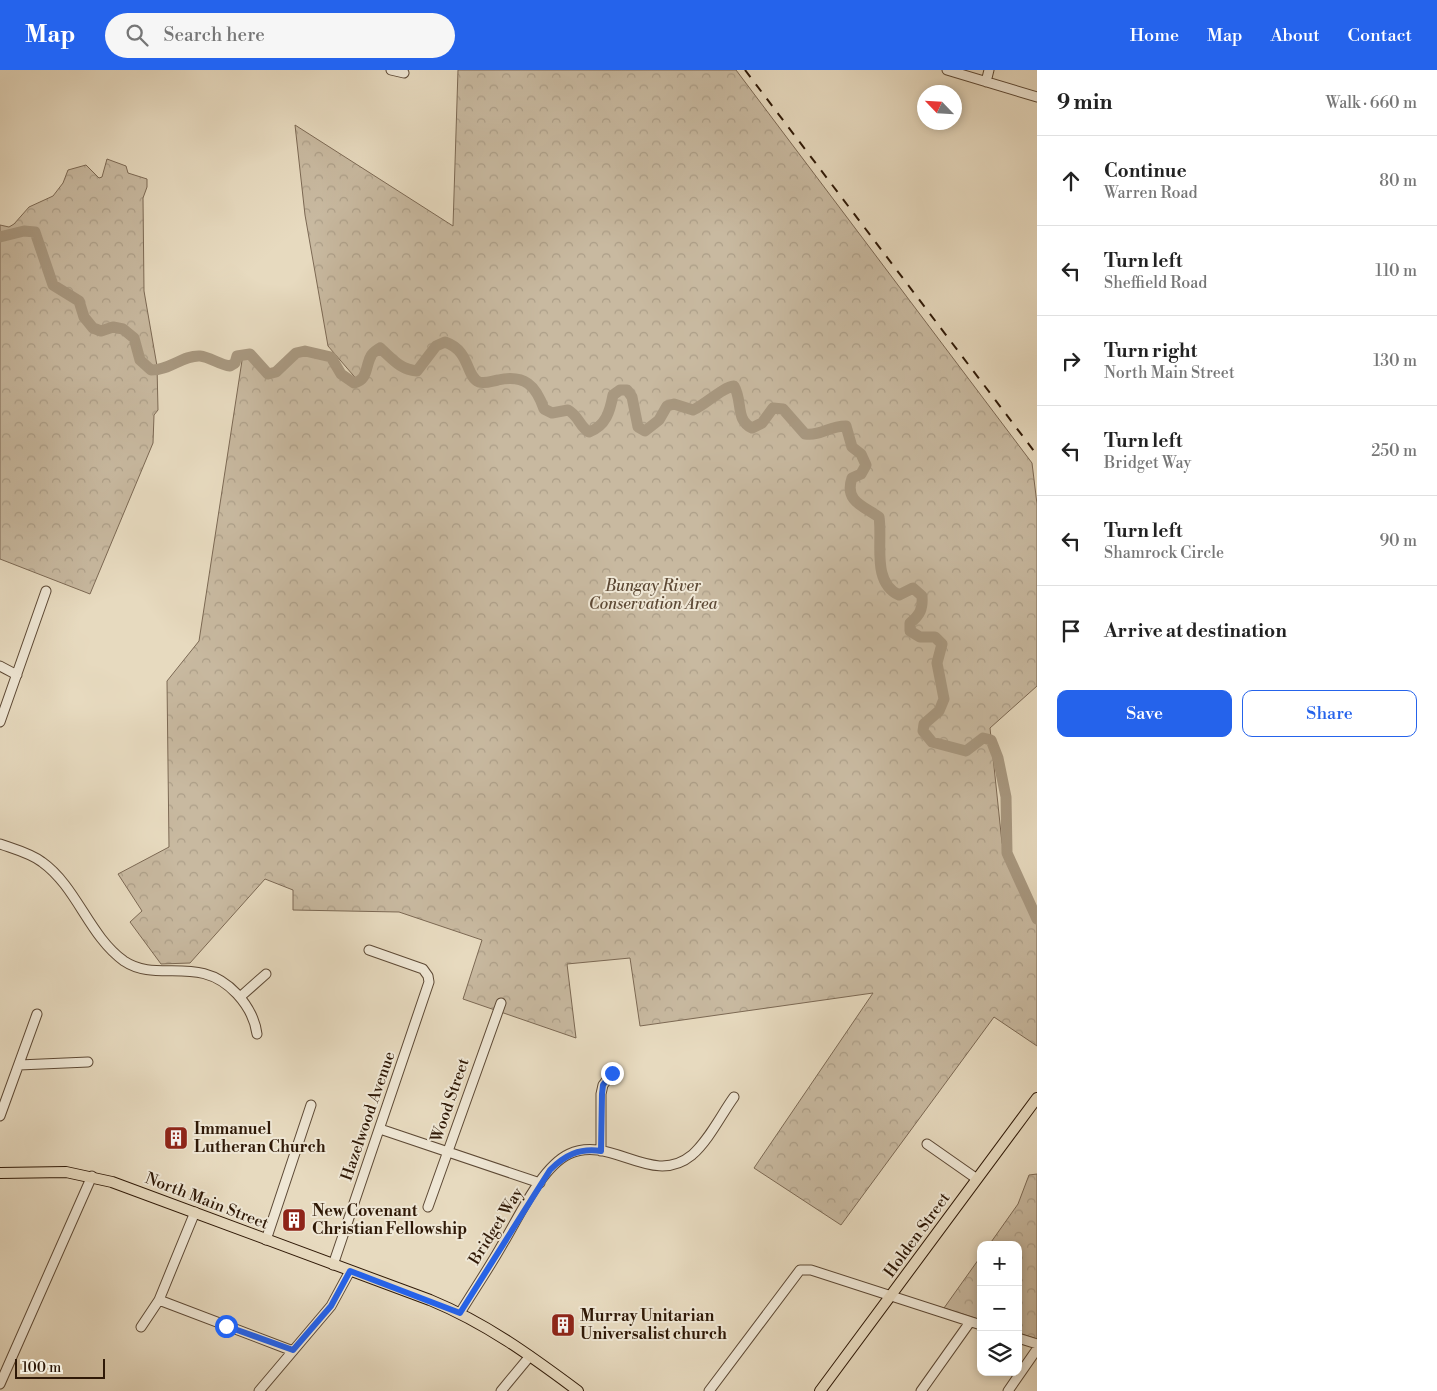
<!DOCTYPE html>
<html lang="en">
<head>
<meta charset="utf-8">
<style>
  body { margin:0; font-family:"Libre Bodoni",serif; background:#f6f6f6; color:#222 }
  .controls { position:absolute; right:15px; bottom:15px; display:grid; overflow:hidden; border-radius:10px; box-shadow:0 2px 8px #0003 }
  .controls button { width:45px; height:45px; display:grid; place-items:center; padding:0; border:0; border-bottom:1px solid #e0e0e0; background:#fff; color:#222; font:25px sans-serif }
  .compass { position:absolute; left:917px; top:15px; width:45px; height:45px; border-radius:50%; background:#fff; box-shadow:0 2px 8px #0003; rotate:295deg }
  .scale { position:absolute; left:15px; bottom:12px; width:90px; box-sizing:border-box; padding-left:5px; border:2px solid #2f1907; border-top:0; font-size:14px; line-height:18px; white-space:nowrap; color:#2f1907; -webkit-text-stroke:4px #efe7d5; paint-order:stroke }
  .stop { position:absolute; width:15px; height:15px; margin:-11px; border:4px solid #2563eb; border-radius:50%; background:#fff }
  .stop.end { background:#2563eb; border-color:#fff; box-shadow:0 1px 5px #0008 }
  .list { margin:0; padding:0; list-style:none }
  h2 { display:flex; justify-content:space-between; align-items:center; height:65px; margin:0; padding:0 20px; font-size:21px }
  h2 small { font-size:16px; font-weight:400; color:#767676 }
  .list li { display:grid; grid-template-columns:32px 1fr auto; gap:15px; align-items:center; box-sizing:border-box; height:90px; padding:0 20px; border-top:1px solid #e0e0e0 }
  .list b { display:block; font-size:19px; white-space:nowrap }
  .list p { margin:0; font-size:16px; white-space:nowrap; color:#767676 }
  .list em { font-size:16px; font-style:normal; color:#767676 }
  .actions { display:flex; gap:10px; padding:15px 20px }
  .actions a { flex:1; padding:11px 0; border:1px solid #2563eb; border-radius:10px; text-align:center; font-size:18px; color:#2563eb }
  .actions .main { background:#2563eb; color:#fff }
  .icon { flex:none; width:28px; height:28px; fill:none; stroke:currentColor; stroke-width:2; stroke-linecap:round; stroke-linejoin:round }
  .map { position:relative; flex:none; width:1037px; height:1321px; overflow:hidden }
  header { display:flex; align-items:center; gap:30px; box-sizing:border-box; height:70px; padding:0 25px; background:#2563eb; color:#fff }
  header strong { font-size:24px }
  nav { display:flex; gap:28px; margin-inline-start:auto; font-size:18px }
  .search { width:350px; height:45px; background:#f6f6f6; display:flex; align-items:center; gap:12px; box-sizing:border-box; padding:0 18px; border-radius:28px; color:#767676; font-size:19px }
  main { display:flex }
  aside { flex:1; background:#fff }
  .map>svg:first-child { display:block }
  .park { fill:url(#park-crowns); stroke:#7c6954 }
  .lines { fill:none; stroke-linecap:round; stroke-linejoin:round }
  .river { stroke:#a89880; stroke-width:11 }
  .minor-casing { stroke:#5d4935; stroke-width:11 }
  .major-casing { stroke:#2f1907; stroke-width:12 }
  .minor { stroke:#efe7d5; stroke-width:9 }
  .major { stroke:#e7dabf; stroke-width:10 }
  .rail { stroke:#2f1907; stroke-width:2; stroke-dasharray:9 9; stroke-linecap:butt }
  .route { stroke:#2563eb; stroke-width:6 }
  .labels { text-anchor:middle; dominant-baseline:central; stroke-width:4; stroke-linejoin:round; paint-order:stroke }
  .park-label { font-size:16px; font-style:italic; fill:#5d4935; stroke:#efe7d5 }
  .street-label { font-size:16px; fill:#2f1907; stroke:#efe7d5 }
  .poi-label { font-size:16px; font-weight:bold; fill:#2f1907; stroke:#efe7d5; text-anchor:start }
</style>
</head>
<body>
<header>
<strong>Map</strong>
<div class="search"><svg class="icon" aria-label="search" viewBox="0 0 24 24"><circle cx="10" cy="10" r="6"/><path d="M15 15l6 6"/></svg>Search here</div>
<nav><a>Home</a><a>Map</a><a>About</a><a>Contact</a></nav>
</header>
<main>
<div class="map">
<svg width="1037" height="1321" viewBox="0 0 1037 1321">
  <defs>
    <pattern id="park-crowns" width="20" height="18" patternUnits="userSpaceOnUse" patternTransform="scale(1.25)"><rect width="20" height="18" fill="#c8b9a0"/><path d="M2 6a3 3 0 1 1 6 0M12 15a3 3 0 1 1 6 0" fill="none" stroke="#ac9e88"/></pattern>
  </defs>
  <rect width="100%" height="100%" fill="#e7dabf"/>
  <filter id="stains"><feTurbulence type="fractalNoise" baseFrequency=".004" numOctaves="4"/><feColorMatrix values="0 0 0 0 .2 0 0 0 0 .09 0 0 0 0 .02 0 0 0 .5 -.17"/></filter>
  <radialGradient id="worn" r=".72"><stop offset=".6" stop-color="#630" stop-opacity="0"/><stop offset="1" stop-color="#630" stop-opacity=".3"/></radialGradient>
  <path class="park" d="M458 0H736L1032 393 1037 434V616L990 658 1002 773 1037 849V976L994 947 841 1155 754 1098 873 923 640 956 630 888 567 894 576 968 463 929 482 870 399 842 293 840V820L265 809 190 893 161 894 130 852 142 841 118 804 169 777 167 611 199 571 243 284C256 284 259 296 268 304L276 302 296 283 305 281 331 287 341 304 354 313 359 312 328 276 305 145 295 55 453 156Z
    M107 89 126 96 128 103 147 109V117L143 128 144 221 157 296 158 340 154 345 153 373 90 524 0 489V155L9 157 14 154 29 137 53 126 63 113 68 100 86 95 99 108 102 107Z
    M1037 1104V1269L1018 1263V1175H989L1018 1134 1029 1105Z
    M981 1186V1250L944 1238Z"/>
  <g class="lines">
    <path class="river" d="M0 167 24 161 35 162 53 215 79 231 84 247 93 258 101 261 113 257 123 259 134 268 140 290 151 300C170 300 183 285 200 286 210 287 220 295 230 296L235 293 237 286 250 284 268 304 276 302 296 283 305 281 331 287 341 304 354 313C368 310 365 297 371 286 372 283 377 280 380 278 393 289 399 299 417 301L436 276 445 272C471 281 465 306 479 312 485 314 492 311 498 310 525 304 536 316 544 339L552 343 568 340C579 346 579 356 589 362 606 356 610 341 613 325L620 320H627L632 327 638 357 645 361 659 350 667 336 674 334 693 340C706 334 723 317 734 316 743 331 735 350 752 358L762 353 773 338 783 339 805 364C822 366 828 356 846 356L852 377 861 384 866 395 861 404 852 408C844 431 863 436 879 447 883 471 871 512 899 525L913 518 922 526C923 539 920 545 910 553V561L920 567H935L942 574 937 593 944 629 939 641 924 654 923 661 932 672 966 681 983 668 991 670 998 688 1006 727 1007 783 1037 849"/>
    <defs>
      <path id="minor" d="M391 0 404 3
        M947 0 1037 27
        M986 12 989 0
        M0 596 17 605
        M0 652 46 521
        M0 774C14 779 30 783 42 792 77 817 89 866 124 891 158 914 199 883 237 924 248 936 255 949 257 964
        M240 927 266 904
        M19 995 88 992
        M0 1046 37 944
        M380 1059 540 1113
        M927 1074 977 1109
        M601 1081V1024L603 1015 612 1003
        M428 1137 501 933
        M266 1170 311 1035
        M333 1195 429 912 428 906 423 899 369 880
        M159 1230 293 1281
        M460 1243C474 1220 489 1198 502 1175 518 1149 541 1097 569 1084 611 1064 652 1118 692 1085 709 1070 721 1045 734 1027
        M141 1257 159 1230 195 1142
        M1018 1268 1037 1274
        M0 1314 92 1106
        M259 1321 331 1236 350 1201
        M501 1321 530 1286
        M709 1321 800 1200H811L981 1255
        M921 1321 970 1252
        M1008 1321 1037 1279"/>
      <path id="major" d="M0 1103 66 1102 112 1112 430 1230C486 1253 531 1286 578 1321
        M820 1321 1037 1028"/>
    </defs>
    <use href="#minor" class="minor-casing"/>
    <use href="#major" class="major-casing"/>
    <use href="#minor" class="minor"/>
    <use href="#major" class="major"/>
    <path class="rail" d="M745 0 1037 385"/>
  </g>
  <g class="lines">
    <path class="route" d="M226 1256 293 1280 331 1236 350 1201 460 1243 550 1100C565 1085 579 1078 601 1081L602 1024 603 1015 612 1003"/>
  </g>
  <defs>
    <symbol id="building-square" viewBox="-11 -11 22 22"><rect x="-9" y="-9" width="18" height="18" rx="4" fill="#8f2418" stroke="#efe7d5"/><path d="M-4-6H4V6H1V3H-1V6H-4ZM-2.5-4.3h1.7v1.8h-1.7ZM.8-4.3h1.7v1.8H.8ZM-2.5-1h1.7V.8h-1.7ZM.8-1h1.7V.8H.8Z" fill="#fff"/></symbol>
  </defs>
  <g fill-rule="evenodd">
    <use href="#building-square" x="162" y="1054" width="28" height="28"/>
    <use href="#building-square" x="280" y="1136" width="28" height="28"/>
    <use href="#building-square" x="549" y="1241" width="28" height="28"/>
  </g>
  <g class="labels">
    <g class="park-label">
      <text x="653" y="516">Bungay River<tspan x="653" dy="18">Conservation Area</tspan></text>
    </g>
    <g class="street-label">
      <text transform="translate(450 1030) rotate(-71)">Wood Street</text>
      <text transform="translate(368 1046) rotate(-71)">Hazelwood Avenue</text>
      <text transform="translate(207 1131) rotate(21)">North Main Street</text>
      <text transform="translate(496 1156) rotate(-58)">Bridget Way</text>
      <text transform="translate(917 1165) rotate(-54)">Holden Street</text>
    </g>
    <g class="poi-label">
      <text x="194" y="1059">Immanuel<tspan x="194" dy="18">Lutheran Church</tspan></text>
      <text x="312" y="1141">New Covenant<tspan x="312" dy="18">Christian Fellowship</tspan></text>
      <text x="580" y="1246">Murray Unitarian<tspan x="580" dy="18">Universalist church</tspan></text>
    </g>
  </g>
  <rect width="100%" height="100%" filter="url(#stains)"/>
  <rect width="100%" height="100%" fill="url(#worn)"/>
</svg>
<div class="controls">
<button>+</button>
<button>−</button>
<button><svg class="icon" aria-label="layers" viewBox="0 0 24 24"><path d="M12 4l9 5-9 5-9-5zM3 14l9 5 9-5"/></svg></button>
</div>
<svg class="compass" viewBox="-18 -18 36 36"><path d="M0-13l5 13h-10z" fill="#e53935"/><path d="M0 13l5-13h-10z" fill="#767676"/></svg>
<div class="scale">100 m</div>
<div class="stop" style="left:226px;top:1256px"></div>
<div class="stop end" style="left:612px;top:1003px"></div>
</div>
<aside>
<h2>9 min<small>Walk · 660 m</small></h2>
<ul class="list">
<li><svg class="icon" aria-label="ahead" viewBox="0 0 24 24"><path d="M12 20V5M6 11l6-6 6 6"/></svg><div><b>Continue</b><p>Warren Road</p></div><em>80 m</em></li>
<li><svg class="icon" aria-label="left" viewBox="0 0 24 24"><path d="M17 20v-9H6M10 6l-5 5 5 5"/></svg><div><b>Turn left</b><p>Sheffield Road</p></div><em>110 m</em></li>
<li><svg class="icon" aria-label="right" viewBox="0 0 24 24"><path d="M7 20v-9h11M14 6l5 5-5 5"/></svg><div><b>Turn right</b><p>North Main Street</p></div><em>130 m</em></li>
<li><svg class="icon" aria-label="left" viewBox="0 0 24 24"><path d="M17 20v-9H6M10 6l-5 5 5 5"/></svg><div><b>Turn left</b><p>Bridget Way</p></div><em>250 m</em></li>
<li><svg class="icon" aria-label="left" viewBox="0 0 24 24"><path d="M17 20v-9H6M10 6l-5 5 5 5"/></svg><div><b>Turn left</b><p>Shamrock Circle</p></div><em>90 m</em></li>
<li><svg class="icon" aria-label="arrive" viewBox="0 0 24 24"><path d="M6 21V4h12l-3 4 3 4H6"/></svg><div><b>Arrive at destination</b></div></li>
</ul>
<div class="actions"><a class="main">Save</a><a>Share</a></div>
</aside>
</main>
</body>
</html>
